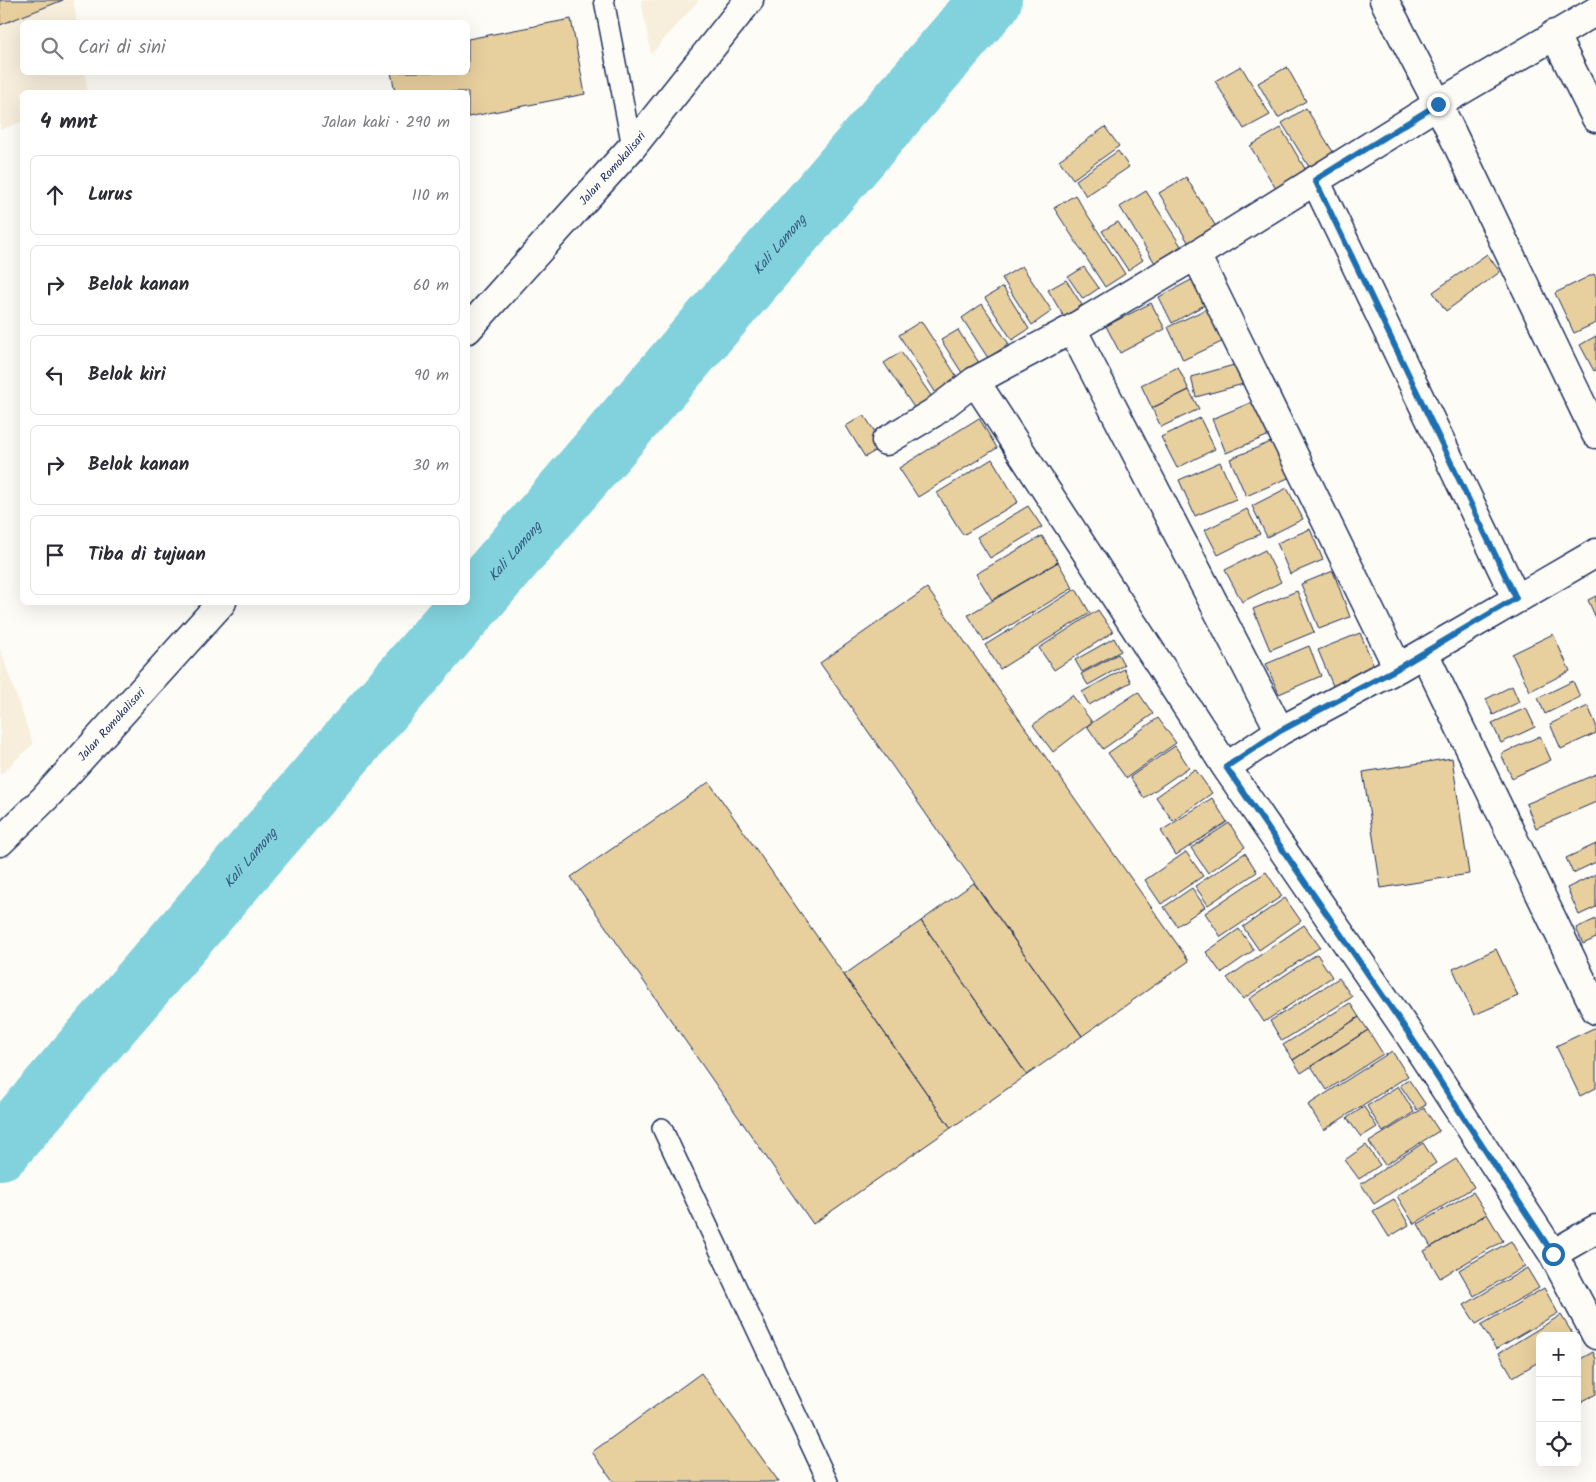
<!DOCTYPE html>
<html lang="id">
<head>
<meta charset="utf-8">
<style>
  body { margin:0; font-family:Kalam,sans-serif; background:#f2f2f3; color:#2b2b33 }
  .controls { position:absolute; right:15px; bottom:15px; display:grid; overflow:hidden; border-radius:8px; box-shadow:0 5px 20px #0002 }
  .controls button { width:45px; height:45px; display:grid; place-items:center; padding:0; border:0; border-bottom:1px solid #e1e1e2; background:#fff; color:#2b2b33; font:25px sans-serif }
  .stop { position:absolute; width:15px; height:15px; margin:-11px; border:4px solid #1f6fb2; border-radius:50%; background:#fff }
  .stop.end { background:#1f6fb2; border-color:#fff; box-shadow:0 1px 5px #0008 }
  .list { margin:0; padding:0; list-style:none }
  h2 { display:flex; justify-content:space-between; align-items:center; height:65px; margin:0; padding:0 20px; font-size:21px }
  h2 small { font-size:16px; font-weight:400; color:#7c7c81 }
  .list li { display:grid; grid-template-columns:32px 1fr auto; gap:15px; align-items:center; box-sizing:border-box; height:80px; margin:0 10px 10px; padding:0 10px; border:1px solid #e1e1e2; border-radius:8px }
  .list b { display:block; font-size:19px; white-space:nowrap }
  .list em { font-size:16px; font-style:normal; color:#7c7c81 }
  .icon { flex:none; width:28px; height:28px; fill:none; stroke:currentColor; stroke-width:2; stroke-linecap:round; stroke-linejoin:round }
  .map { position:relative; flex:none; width:1596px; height:1482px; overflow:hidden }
  .search { position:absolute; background:#fff; box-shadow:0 5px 20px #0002; left:20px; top:20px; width:450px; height:55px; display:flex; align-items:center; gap:12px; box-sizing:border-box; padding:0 18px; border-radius:8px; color:#7c7c81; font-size:19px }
  .panel { position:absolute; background:#fff; box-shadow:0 5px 20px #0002; left:20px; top:90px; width:450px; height:515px; border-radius:8px }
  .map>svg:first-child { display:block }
  .built { fill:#f7eedc }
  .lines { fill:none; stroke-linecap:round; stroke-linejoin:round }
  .river { stroke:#82d2dd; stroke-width:62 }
  .building { fill:#e8cf9e; stroke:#1b2f5e }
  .service-casing { stroke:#1b2f5e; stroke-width:22 }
  .minor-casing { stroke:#1b2f5e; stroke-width:31 }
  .tertiary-casing { stroke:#1b2f5e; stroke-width:31 }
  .service { stroke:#fdfcf7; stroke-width:19 }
  .minor { stroke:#fdfcf7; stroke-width:28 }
  .tertiary { stroke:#fdfcf7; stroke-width:28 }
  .route { stroke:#1f6fb2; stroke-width:6 }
  .labels { text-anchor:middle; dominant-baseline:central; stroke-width:4.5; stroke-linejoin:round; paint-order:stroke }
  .street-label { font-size:12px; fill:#1b2f5e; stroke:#fdfcf7 }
  .water-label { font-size:14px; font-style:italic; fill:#35587e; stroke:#fdfcf7 }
</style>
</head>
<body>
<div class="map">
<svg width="1596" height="1482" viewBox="0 0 1596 1482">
  <rect width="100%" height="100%" fill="#fdfcf7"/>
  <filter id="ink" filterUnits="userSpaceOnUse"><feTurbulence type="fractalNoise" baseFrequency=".02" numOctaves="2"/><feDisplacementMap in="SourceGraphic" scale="10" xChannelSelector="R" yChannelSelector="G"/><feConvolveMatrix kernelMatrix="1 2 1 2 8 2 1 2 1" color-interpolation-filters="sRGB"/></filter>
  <g filter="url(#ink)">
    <path class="built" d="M0 0H73L77 22H22V72L85 73 88 92H22V122L0 130Z
      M641 0H699L651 54Z
      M0 649 33 744 0 775Z"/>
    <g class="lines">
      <path class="river" id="s1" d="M0 1149 991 0"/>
    </g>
    <path class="building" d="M0 0H63L0 25Z
      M571 19 585 94 468 117V92H395L391 72H468V39Z
      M1241 66 1270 115 1244 129 1215 81Z
      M1287 67 1306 101 1278 118 1258 83Z
      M1306 108 1338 160 1314 175 1282 123Z
      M1105 127 1119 146 1073 179 1059 160Z
      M1281 128 1311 179 1281 197 1250 146Z
      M1118 151 1129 167 1086 196 1076 180Z
      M1186 177 1218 230 1191 247 1159 193Z
      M1146 191 1181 246 1155 263 1120 207Z
      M1075 195 1125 274 1105 287 1054 208Z
      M1118 222 1143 260 1128 270 1102 231Z
      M1487 254 1500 272 1446 311 1433 292Z
      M1022 266 1052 311 1032 325 1002 278Z
      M1084 267 1099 288 1083 299 1068 277Z
      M1594 274 1596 278V323L1574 333 1555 293Z
      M1195 278 1208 303 1172 323 1159 297Z
      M1066 280 1082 305 1064 317 1048 290Z
      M1003 287 1029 329 1012 340 985 298Z
      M1151 303 1165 329 1120 353 1106 326Z
      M982 304 1009 344 988 358 962 318Z
      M1213 306 1228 339 1183 360 1168 327Z
      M921 321 963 386 941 401 899 335Z
      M958 330 983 369 966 379 941 340Z
      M1596 336V370L1594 371 1580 345Z
      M901 352 932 397 915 409 884 363Z
      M1241 363 1247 383 1196 397 1191 377Z
      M1178 367 1189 390 1152 408 1141 385Z
      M1189 390 1199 409 1161 427 1152 408Z
      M1264 397 1279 431 1226 453 1212 419Z
      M864 415 884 446 865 457 846 426Z
      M979 418 997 448 918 497 899 468Z
      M1200 418 1215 449 1177 468 1161 437Z
      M1278 439 1293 476 1246 496 1230 459Z
      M992 459 1018 502 963 535 937 493Z
      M1220 462 1236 499 1195 516 1179 480Z
      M1287 488 1303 519 1267 537 1252 506Z
      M1028 506 1042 527 990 558 977 537Z
      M1247 509 1260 534 1218 555 1205 530Z
      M1310 529 1323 560 1290 574 1277 543Z
      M1042 536 1058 562 992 600 976 574Z
      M1265 550 1281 582 1242 602 1225 570Z
      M1058 562 1073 588 984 641 968 615Z
      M1333 571 1350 617 1319 629 1301 584Z
      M927 588 1189 961 1082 1036 820 663Z
      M1076 589 1090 613 1000 669 985 645Z
      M1297 591 1314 632 1270 650 1253 609Z
      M1596 596V618L1588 600Z
      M1098 610 1113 632 1054 670 1039 648Z
      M1360 633 1378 675 1336 693 1318 650Z
      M1553 634 1570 671 1530 691 1512 654Z
      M1114 638 1121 651 1082 672 1075 660Z
      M1309 646 1321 676 1279 694 1266 664Z
      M1118 654 1124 665 1088 685 1081 674Z
      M1124 669 1131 682 1089 705 1082 692Z
      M1573 681 1580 697 1545 714 1538 698Z
      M1512 686 1519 702 1493 715 1486 699Z
      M1138 692 1153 714 1103 749 1087 726Z
      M1072 695 1092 722 1053 752 1033 725Z
      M1588 706 1596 725V733L1561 749 1550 724Z
      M1526 708 1535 727 1501 743 1492 723Z
      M1158 718 1176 743 1126 778 1108 753Z
      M1540 736 1551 760 1512 778 1501 754Z
      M1175 746 1189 767 1144 798 1130 777Z
      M1452 758 1469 874 1381 888 1363 772Z
      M1195 769 1212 793 1173 821 1156 797Z
      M1596 774V802L1536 828 1526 804Z
      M709 782 951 1128 813 1224 571 877Z
      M1212 798 1227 822 1176 855 1161 831Z
      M1229 823 1245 847 1208 873 1191 848Z
      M1596 844V862L1573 873 1566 858Z
      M1186 852 1203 876 1161 904 1145 880Z
      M1245 853 1257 872 1208 905 1195 886Z
      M1266 872 1282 896 1221 937 1205 913Z
      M1596 874V907L1579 915 1567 888Z
      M974 883 1082 1036 1027 1075 921 921Z
      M1192 888 1205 907 1177 926 1164 907Z
      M1285 898 1301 921 1259 950 1243 927Z
      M1596 919V938L1583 944 1576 928Z
      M921 921 1027 1075 951 1128 844 975Z
      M1304 925 1320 947 1243 999 1227 978Z
      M1239 929 1254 950 1221 973 1206 952Z
      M1496 949 1518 996 1474 1015 1453 969Z
      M1317 954 1332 977 1264 1022 1249 999Z
      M1339 978 1352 997 1282 1041 1270 1021Z
      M1350 1003 1359 1017 1293 1060 1283 1045Z
      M1359 1017 1368 1030 1301 1073 1293 1060Z
      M1596 1027V1088L1580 1096 1556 1046Z
      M1368 1030 1383 1054 1327 1090 1311 1066Z
      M1392 1051 1408 1076 1324 1130 1308 1105Z
      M1409 1080 1426 1105 1417 1110 1400 1085Z
      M1398 1086 1414 1112 1383 1132 1367 1106Z
      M1364 1107 1377 1127 1361 1137 1347 1118Z
      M1424 1108 1439 1131 1385 1165 1369 1142Z
      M1423 1143 1436 1163 1374 1204 1361 1184Z
      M1366 1145 1380 1165 1359 1179 1345 1160Z
      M1456 1159 1474 1187 1414 1224 1397 1196Z
      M1473 1192 1487 1214 1431 1247 1418 1224Z
      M1394 1199 1409 1225 1389 1237 1373 1211Z
      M1487 1214 1503 1241 1440 1278 1424 1251Z
      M1511 1241 1525 1266 1474 1296 1459 1270Z
      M1527 1268 1539 1288 1476 1324 1464 1305Z
      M1544 1288 1558 1313 1496 1349 1481 1325Z
      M1561 1315 1574 1336H1540V1361L1513 1377 1499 1353Z
      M1593 1352 1596 1359V1394L1577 1404V1361Z
      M701 1373 779 1482H614L592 1452Z"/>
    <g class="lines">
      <defs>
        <path id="service" d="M604 0 632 147
          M662 1128 828 1482"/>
        <path id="minor" d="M1384 0 1438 104 1596 434
          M1554 34 1596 118
          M1315 180 1516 598
          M1196 255 1398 668
          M1072 329 1280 731
          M975 381 1226 767 1409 1034 1553 1254 1596 1335
          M886 441 933 413 975 381 1072 329 1196 255 1438 104 1596 11
          M1424 653 1596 1010
          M1226 767 1280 731 1398 668 1596 553
          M1553 1254 1596 1229"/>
        <g id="tertiary">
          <path id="s2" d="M468 329 632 147 749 0"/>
          <path id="s3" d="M0 842 45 798 222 602"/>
        </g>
      </defs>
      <use href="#service" class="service-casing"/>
      <use href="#minor" class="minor-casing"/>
      <use href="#tertiary" class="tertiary-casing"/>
      <use href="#service" class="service"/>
      <use href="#minor" class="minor"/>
      <use href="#tertiary" class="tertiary"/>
    </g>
  </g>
  <g class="lines" filter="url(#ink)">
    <path class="route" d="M1438 104 1315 180 1516 598 1398 668 1280 731 1226 767 1409 1034 1553 1254"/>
  </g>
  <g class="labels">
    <g class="street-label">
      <text stroke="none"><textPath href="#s2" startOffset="216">Jalan Romokalisari</textPath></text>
      <text stroke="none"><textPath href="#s3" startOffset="162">Jalan Romokalisari</textPath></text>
    </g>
    <g class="water-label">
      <text stroke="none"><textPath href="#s1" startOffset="1194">Kali Lamong</textPath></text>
      <text stroke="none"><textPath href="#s1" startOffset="789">Kali Lamong</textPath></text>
      <text stroke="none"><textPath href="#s1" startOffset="384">Kali Lamong</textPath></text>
    </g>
  </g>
</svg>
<div class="controls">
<button>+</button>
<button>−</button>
<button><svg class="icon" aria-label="locate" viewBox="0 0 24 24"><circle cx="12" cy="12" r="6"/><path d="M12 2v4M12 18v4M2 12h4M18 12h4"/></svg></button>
</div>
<div class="stop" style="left:1553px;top:1254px"></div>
<div class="stop end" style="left:1438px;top:104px"></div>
<div class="search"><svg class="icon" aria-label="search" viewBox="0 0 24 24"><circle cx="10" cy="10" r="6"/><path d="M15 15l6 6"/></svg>Cari di sini</div>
<section class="panel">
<h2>4 mnt<small>Jalan kaki · 290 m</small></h2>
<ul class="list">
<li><svg class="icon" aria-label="ahead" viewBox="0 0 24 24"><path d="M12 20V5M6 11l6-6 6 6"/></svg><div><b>Lurus</b></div><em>110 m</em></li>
<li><svg class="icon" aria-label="right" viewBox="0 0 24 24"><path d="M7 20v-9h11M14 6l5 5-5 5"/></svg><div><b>Belok kanan</b></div><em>60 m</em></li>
<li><svg class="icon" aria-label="left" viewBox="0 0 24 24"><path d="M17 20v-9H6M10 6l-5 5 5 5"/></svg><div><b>Belok kiri</b></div><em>90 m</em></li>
<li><svg class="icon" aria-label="right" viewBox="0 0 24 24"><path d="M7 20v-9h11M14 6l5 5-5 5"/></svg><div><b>Belok kanan</b></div><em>30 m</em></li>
<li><svg class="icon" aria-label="arrive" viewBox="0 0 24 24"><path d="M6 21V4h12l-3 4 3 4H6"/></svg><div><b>Tiba di tujuan</b></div></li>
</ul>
</section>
</div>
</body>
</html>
